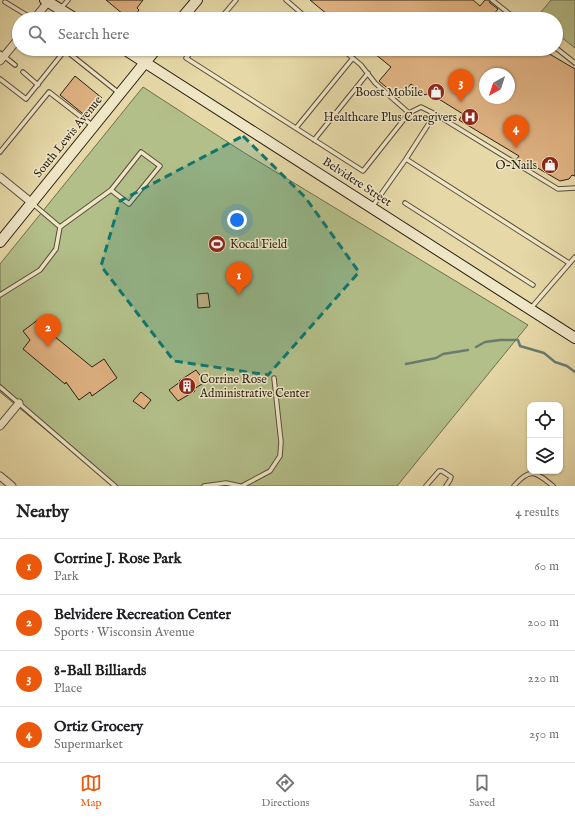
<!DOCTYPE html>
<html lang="en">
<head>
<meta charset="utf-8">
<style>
  body { margin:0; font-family:"IM FELL English",serif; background:#f6f6f6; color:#202124 }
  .controls { position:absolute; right:12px; bottom:12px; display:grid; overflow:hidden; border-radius:8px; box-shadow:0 1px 3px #0004 }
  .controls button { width:36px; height:36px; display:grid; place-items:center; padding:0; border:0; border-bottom:1px solid #e0e0e0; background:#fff; color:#202124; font:20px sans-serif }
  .compass { position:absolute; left:479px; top:68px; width:36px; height:36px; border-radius:50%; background:#fff; box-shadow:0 1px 3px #0004; rotate:219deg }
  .you { position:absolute; left:237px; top:220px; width:14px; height:14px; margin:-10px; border:3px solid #fff; border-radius:50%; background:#1a73e8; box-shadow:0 0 0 6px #1a73e833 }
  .badge { display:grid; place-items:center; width:26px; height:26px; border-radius:50%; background:#ea580c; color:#fff; font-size:13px; font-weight:700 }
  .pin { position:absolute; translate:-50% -33px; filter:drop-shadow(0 1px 2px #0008) }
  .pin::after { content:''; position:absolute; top:21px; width:14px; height:12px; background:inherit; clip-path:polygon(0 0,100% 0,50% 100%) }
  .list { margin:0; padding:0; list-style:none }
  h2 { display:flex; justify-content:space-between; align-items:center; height:52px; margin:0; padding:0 16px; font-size:17px }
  h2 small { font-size:13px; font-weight:400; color:#757577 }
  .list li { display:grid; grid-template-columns:26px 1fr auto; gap:12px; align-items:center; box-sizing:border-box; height:56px; padding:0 16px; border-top:1px solid #e0e0e0 }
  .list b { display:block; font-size:15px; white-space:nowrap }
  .list p { margin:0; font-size:13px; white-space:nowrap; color:#757577 }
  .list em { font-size:13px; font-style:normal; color:#757577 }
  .icon { flex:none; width:22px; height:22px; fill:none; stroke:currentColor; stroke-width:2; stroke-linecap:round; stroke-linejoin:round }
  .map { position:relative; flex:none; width:575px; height:486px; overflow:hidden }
  .search { position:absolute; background:#fff; box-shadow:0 1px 3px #0004; left:12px; right:12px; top:12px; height:44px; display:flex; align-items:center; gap:10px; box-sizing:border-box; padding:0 14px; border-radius:22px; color:#757577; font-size:15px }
  .sheet { height:276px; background:#fff }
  nav { display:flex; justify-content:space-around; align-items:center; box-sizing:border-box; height:56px; border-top:1px solid #e0e0e0; background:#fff; font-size:11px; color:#757577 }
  nav a { display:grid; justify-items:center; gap:2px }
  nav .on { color:#ea580c }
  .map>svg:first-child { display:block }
  .green { fill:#b3bf89; stroke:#6e6f4f }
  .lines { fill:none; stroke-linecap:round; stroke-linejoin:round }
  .stream { stroke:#6a7c6e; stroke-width:2.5 }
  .building { fill:#e0b282; stroke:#281f15; fill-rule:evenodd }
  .lane-casing { stroke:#584d3a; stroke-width:5.5 }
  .street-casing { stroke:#584d3a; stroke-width:9 }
  .secondary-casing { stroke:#281f15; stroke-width:12 }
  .lane { stroke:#efe6c6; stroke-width:3.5 }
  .street { stroke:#efe6c6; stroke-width:7 }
  .secondary { stroke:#efe6c6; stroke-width:10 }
  .marked { fill:#0f766e; fill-opacity:0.2; stroke:#0f766e; stroke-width:3; stroke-dasharray:8 5; stroke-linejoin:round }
  .labels { text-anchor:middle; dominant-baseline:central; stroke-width:3; stroke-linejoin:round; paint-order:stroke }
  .poi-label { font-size:12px; fill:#281f15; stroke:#efe6c6; text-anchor:end }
  .street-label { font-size:12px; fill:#281f15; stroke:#efe6c6 }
</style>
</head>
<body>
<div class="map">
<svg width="575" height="486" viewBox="0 0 575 486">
  <rect width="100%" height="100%" fill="#e6d8a7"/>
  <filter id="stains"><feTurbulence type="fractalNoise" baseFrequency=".005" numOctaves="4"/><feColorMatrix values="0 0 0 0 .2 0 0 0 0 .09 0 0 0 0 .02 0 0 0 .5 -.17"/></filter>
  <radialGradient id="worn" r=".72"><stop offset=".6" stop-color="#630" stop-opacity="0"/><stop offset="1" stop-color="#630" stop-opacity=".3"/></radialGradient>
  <path class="green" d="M551 0H575V48L556 33V19H539L537 17Z
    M143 87 243 152 528 325 397 486H114L0 392V264Z"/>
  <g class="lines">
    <path class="stream" d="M476 347 485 342 500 340H518L520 346 544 353 555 362 567 366 575 372
      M406 364 436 358 443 354 468 350"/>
  </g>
  <path class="building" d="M106 0H143L137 8 139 10 132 19H129Z
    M310 0H473L480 6 485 0H489L490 3 498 9 490 19H333Z
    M369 49H541L575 69V176L572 175 569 179 560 181 536 167 533 170 516 160 519 156 459 120 463 114 429 93 425 95 411 84 399 98 379 81 391 67ZM485 74H509V98H485Z
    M75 76 102 98 87 117 60 95Z
    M208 293 210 307 198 308 197 294Z
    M39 319 57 333 54 336 92 367 104 359 117 378 92 396 90 392 79 400 66 382 65 384 23 349 30 340 23 331Z
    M196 370 205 382 194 389 195 391 178 401 169 390 180 382 179 381Z
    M141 392 151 400 144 409 133 401Z"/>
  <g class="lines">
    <defs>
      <path id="lane" d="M286 0 308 19
        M492 0 516 19
        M5 2 33 19
        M61 8 68 0
        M220 19 236 0
        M556 48 575 63
        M194 49 186 58 363 171 409 113
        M342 49 361 65 375 83 409 113 421 107 435 114 558 189 575 188
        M65 50 119 93
        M0 53 15 65
        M23 72 38 85
        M0 79 26 99 66 49
        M296 128 353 58
        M314 140 368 73
        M0 152 49 92 93 126
        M406 159 569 263
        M405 203 533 285
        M33 204 60 227 111 190 141 152 160 166 129 204 111 190
        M372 207 406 159 435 114
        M0 295 40 270 56 249 60 227
        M531 308 575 257
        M0 387 115 486
        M204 486 226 483 240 486
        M242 486 270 471 280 456 281 442 274 378
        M426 486 439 471H442L451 477 450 480 446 486
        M514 486C530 467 536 472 553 486"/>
      <path id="street" d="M34 19 48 2
        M0 61 19 38
        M0 177 32 203
        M0 426 19 403
        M0 476 12 486"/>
      <path id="secondary" d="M45 0 76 19
        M181 19 197 0
        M124 49 575 338
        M0 242 156 49"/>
    </defs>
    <use href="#lane" class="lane-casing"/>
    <use href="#street" class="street-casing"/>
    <use href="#secondary" class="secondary-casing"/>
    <use href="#lane" class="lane"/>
    <use href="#street" class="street"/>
    <use href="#secondary" class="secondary"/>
  </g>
  <path class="marked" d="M243 136 305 197 359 272 268 375 174 361 101 266 120 201Z"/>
  <defs>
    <symbol id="shop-disc" viewBox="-11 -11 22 22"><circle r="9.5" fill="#8f2418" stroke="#efe6c6"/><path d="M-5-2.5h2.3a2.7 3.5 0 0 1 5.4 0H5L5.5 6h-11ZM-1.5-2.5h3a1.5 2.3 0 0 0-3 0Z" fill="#fff"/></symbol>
    <symbol id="hospital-disc" viewBox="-11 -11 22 22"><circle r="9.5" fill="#8f2418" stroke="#efe6c6"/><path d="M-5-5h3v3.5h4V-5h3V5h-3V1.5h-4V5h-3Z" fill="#fff"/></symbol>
    <symbol id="stadium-disc" viewBox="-11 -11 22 22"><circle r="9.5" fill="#8f2418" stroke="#efe6c6"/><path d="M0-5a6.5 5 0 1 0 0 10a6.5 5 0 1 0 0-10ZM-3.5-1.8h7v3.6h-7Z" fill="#fff"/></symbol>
    <symbol id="building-disc" viewBox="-11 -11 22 22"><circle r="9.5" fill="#8f2418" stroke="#efe6c6"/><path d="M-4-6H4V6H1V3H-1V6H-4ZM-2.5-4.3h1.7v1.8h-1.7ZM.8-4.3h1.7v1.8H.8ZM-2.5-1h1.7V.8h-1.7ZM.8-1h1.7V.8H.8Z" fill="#fff"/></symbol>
  </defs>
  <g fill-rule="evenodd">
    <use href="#shop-disc" x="426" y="82" width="20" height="20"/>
    <use href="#hospital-disc" x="460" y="107" width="20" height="20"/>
    <use href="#shop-disc" x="540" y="155" width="20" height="20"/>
    <use href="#stadium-disc" x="207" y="234" width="20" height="20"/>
    <use href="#building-disc" x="177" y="376" width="20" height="20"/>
  </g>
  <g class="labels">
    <g class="poi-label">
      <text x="423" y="92">Boost Mobile</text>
      <text x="457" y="117">Healthcare Plus Caregivers</text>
      <text x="537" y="165">O-Nails</text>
      <text x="230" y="244" text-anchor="start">Kocal Field</text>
      <text x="200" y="379" text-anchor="start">Corrine Rose<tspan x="200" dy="14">Administrative Center</tspan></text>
    </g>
    <g class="street-label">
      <text transform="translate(68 137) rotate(-51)">South Lewis Avenue</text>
      <text transform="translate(357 182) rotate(33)">Belvidere Street</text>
    </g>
  </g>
  <rect width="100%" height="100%" filter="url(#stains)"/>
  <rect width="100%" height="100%" fill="url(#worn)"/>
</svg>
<div class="controls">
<button><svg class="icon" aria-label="locate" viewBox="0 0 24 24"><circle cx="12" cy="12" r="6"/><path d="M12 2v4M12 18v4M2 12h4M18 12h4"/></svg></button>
<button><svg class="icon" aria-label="layers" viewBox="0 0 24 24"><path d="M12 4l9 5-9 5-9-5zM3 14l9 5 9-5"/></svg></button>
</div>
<svg class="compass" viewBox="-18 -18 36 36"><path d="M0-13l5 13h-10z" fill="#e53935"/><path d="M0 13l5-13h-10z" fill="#757577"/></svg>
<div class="you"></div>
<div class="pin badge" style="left:239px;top:295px">1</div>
<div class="pin badge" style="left:48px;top:347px">2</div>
<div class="pin badge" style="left:461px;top:102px">3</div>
<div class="pin badge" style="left:516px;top:148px">4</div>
<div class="search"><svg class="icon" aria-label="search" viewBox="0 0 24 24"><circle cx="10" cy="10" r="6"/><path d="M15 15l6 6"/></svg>Search here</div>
</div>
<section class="sheet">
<h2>Nearby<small>4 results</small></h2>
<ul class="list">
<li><span class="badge">1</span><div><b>Corrine J. Rose Park</b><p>Park</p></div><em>60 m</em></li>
<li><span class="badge">2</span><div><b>Belvidere Recreation Center</b><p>Sports · Wisconsin Avenue</p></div><em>200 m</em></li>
<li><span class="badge">3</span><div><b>8-Ball Billiards</b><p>Place</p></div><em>220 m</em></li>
<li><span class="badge">4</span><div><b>Ortiz Grocery</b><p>Supermarket</p></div><em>250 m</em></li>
</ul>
</section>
<nav>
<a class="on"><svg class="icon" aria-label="map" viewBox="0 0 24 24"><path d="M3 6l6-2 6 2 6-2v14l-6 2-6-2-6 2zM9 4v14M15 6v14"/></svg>Map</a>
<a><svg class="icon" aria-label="directions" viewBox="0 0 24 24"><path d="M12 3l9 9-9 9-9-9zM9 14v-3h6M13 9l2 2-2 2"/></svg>Directions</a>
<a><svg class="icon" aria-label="saved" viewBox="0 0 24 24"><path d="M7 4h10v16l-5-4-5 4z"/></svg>Saved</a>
</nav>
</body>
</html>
